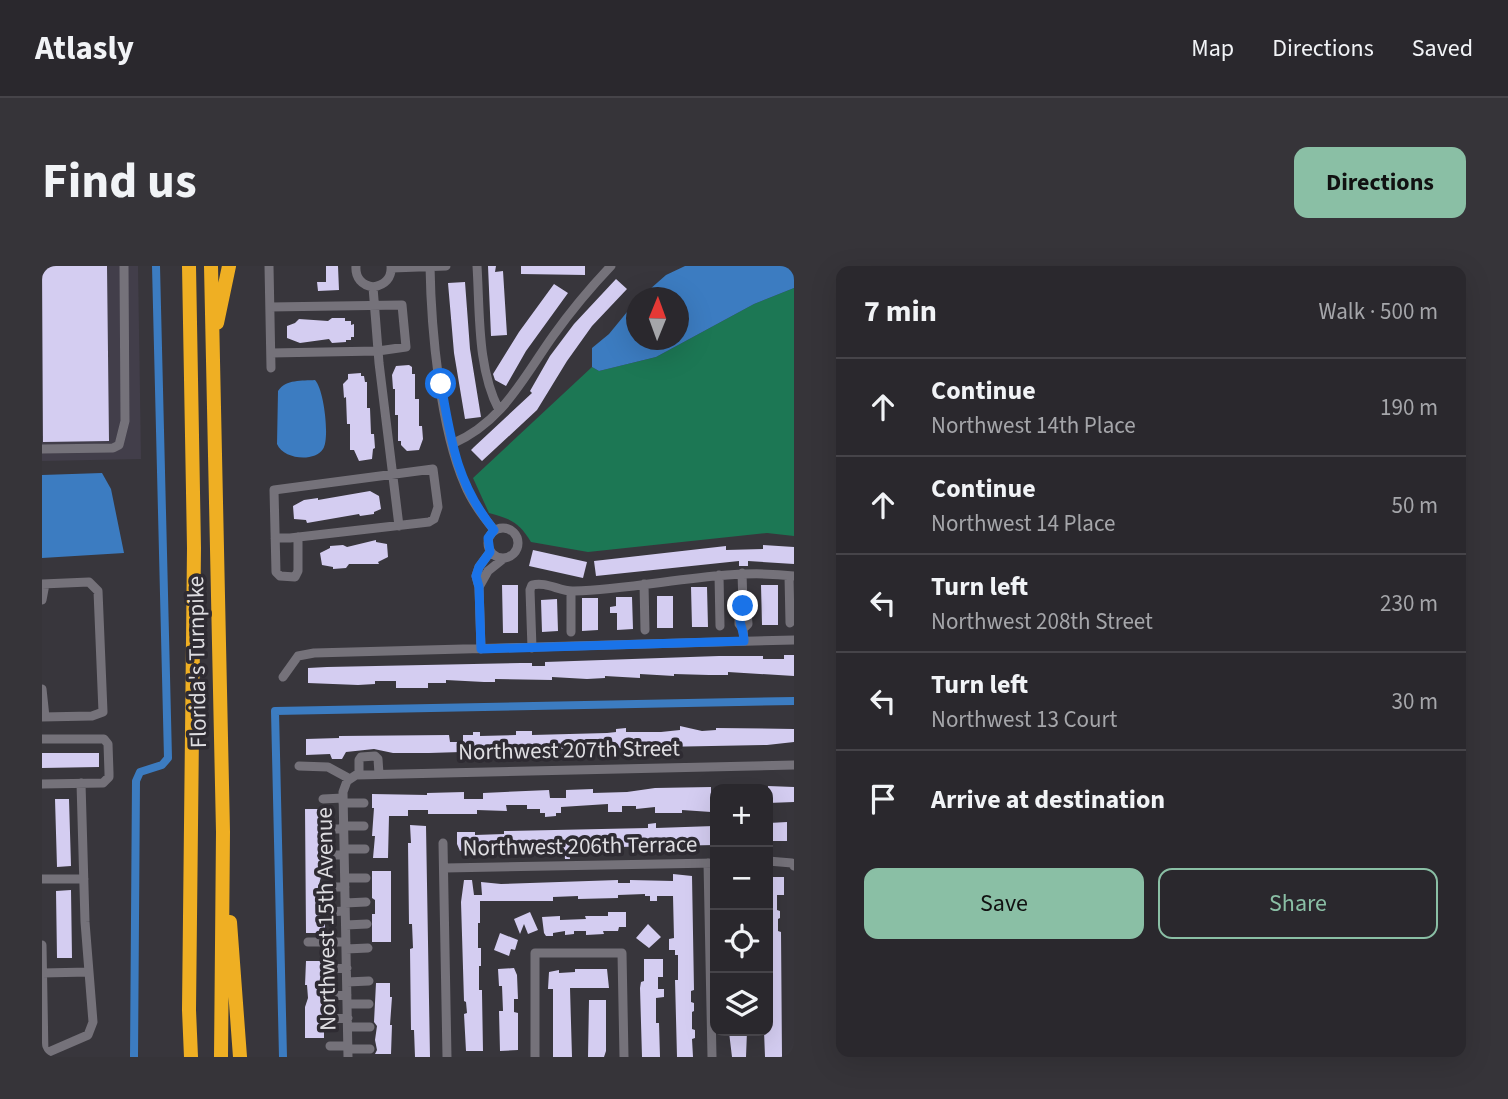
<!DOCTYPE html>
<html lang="en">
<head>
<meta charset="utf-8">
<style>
  body { margin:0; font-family:"Source Sans 3",sans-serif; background:#363439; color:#f1f3f6 }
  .controls { position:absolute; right:21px; bottom:21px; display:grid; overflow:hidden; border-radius:14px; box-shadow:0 7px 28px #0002 }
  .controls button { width:63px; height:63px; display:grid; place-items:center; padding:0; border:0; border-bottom:2px solid #464449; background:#2a282d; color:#f1f3f6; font:35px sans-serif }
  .compass { position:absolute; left:584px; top:21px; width:63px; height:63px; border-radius:50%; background:#2a282d; box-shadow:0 7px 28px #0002; rotate:1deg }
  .stop { position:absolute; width:21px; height:21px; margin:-16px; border:5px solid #1a73e8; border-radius:50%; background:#fff }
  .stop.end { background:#1a73e8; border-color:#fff; box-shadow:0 2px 7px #0008 }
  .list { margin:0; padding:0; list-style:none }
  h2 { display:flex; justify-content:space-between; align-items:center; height:91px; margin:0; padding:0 28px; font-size:30px }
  h2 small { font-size:23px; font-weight:400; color:#a5a6aa }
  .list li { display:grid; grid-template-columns:46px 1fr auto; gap:21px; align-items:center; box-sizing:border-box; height:98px; padding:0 28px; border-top:2px solid #464449 }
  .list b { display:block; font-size:26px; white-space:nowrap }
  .list p { margin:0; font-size:23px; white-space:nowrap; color:#a5a6aa }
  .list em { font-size:23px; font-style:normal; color:#a5a6aa }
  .actions { display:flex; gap:14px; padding:21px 28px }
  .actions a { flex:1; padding:16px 0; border:2px solid #8abfa5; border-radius:14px; text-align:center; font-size:24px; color:#8abfa5 }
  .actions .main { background:#8abfa5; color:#111 }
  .icon { flex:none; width:38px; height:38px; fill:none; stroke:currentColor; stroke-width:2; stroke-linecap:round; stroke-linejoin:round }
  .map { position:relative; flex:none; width:752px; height:791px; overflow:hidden; border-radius:14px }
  header { display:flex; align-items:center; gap:42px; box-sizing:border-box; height:98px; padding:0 35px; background:#2a282d; border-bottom:2px solid #464449 }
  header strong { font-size:33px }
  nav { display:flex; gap:38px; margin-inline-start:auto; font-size:24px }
  .intro { display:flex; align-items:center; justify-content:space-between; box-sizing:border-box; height:168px; padding:0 42px }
  h1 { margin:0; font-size:49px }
  .button { padding:18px 32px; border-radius:14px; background:#8abfa5; color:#111; font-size:24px; font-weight:700 }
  main { display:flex; gap:42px; padding:0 42px }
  aside { flex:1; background:#2a282d; border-radius:14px; box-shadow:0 7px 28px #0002 }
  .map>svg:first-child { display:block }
  .built { fill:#423e4a }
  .forest { fill:#1c7754 }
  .water { fill:#3c7cc1 }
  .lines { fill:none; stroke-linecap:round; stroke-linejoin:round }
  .canal { stroke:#3c7cc1; stroke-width:8 }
  .building { fill:#d4cdf1 }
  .minor { stroke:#75727a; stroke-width:9 }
  .highway { stroke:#efaf23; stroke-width:14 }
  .route { stroke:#1a73e8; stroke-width:9 }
  .labels { text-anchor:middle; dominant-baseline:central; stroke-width:7; stroke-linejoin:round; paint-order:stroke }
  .street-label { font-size:23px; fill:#dedde1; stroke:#2e2b32 }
</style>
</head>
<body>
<header>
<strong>Atlasly</strong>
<nav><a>Map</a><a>Directions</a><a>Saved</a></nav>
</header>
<div class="intro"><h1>Find us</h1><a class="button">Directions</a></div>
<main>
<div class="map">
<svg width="752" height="791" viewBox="0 0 752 791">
  <rect width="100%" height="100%" fill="#38363c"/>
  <path class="built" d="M0 0H96L99 193 0 195Z"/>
  <path class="forest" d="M752 22V270L725 267 546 286 489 276C477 256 469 253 447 247L431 212 550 101 557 105 614 91 712 38Z"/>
  <path class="water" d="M643 0H752V22L712 38 614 91 557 105 550 101V82L567 68 594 35V74H636V32L599 31 624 9Z
    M273 114C282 123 288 173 281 183 273 196 242 194 235 178L236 125C244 113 260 115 273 114Z
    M60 207 69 223 82 287 0 292V209Z"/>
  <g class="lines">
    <path class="canal" d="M92 791 94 515 98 506 120 499 126 492 114 0
      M241 791 233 445 752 435"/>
  </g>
  <path class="building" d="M0 0H65L67 175 1 176Z
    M284 0H296L297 24 276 25 275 16H284Z
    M446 0H454L453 6 461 5 465 69 449 70Z
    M479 0H543V9L479 8Z
    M574 13 585 23 550 60 525 95 495 144 440 195 429 184 432 181 490 127 488 125 508 90 532 58Z
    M423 16 428 83 439 151 423 153 412 87 406 17Z
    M512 18 526 27 484 85 464 120 453 114 451 108 477 66Z
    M290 52H303V55H309V59L312 58V71H309V74H304V76L290 77 287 73 258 77 245 72V60L253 57 257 53 286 55Z
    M367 99 370 101V108H373V133H377V160H380L381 173 377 184 365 185 359 179V175H356V149H353V123H351L350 109 354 100Z
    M319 107V110H322L323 116H325V142H328L329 168H332L333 182 331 183 330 193 317 195 312 184H308V158H305L304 131 302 132 301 118 306 113V108Z
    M328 225 337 230 339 243 332 246V248L318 250 317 248 265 257 264 254 252 253 251 240 262 234 276 232V234Z
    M334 274V276L345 278 346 291 336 296 337 298H307L304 302 291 303V301L280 299 278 287 288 282V280L301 279 305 281Z
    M721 279 752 281V298L706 295V300H697V295L554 310 552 295 684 280V284L721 283Z
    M491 284 545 296 541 312 487 300Z
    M460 319H476V367H461Z
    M719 319H736V359H720Z
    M649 321H665L666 361H650Z
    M615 330H631V362H615Z
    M574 331H590L591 363 575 364V347H568V341L574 340Z
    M540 332H556V364L540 365Z
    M515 333 516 365 500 366 499 334Z
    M742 389H752V410L686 406V409H667L632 408V410L598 408V412L563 410V412L545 413 510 411V414L453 413V416H442L404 414V417H386V422H354V415H333V418L316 419 266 417V402L285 401 479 397H490V400H503V396L677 390H721V393H742Z
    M638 460 660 465 674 464V462L752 463V476L725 479 565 482V480L503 484V481L481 484 387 487H351L332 483 304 486 300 493H290L288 488 264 489V473L297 472V470L407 469 408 476H421V469H431V466H438V470L474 469V465H490V469L565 467 574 466V463L584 462V466H619L638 464Z
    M0 487H57V501L0 502Z
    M726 520 752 521V536L726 537Z
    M669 521V546L640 544V547H613V541L594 543V540H580V546H566V538L519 541V547H514V550L503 551V547H498V543H485V539H464L465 545 435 544V548H386V544H366V550H347L346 592H331L333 570H330L332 542H330V528L385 529V527L422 526V533H441V527L507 524 508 532H524V524L551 523V527L585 526 613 522Z
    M13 533H27L29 600 15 601Z
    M263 543H281V552L278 553 276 564 279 573H282V581H279L275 590 279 595V601H282V611H279L276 622 279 630H283V638H281L277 646 281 657H283V667H264Z
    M745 556V575H727V557Z
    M614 557V562L672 560 673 579 527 582 528 593H523L522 582 516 581H474L472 583 438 584V582H426L425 584 418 585 415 578V566H433V569L462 568V565L606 562V558Z
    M368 559 384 560 388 791H373L372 764H369L368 683 371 682 370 658H367L366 577H369Z
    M330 605H349V676H330V648H333V634L330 632Z
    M631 608 650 610 652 724 649 725V736L652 737V745L650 746V763L653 764V772L650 773 651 791H635L633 714H636V689H633V684H627V673L632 672 631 630H615V635H608V630H603V628L576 629V632L536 633V630L511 631V635H438V657H436V682H439V700H437V724H440V727L441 785H424L422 748 425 747 424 736 422 735 419 636 422 614H430L432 629H440L439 616 459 618 576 614V617H588V614L631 615Z
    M726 611H742V629H735V644L738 645V652L736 653V665L739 666 740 791H723L722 765H726Z
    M29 624 30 692H15L14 625Z
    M488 646 496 664 486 668 482 658 478 668 472 653Z
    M566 646H584V661H577L576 665H561L562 668 544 669V665H532V668L523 669V665L511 667V670H504L502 667 500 651 518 650V654L544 653 543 650H566Z
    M606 658 619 671 607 682 594 672Z
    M458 667 476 674 473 684 469 683 467 690 452 684Z
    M602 693H621V711H616V723H622V731L614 732V757H617L618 791H600L598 722 599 716 602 715Z
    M264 695H281L280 740H282V772H263V741L266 732 265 719H263Z
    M472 702 475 709 476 733H472V746L476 747V784L458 785 457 745H461L460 720H457L456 703Z
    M533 703H565L567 722H528L530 791H511V723H506L507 706 517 704V707L533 706Z
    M334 717H348V731H350L348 759H350L349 788H333L335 784 333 774 335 760 332 756Z
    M547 734H564V785L562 791H546Z
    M705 765 704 791H690L687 766Z"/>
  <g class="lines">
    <path class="minor" d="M227 0 229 102
      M314 0C313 12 320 19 331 21 343 19 350 12 349 0
      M388 0C389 62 398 163 423 219 430 236 441 250 452 264
      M435 0C438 47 435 102 457 144
      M350 2 404 0
      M331 21 337 97 357 260
      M228 41 360 39 364 81 336 85 229 87
      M410 178C461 156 481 112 511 70 529 45 548 22 569 0
      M0 183 71 182 77 179 83 155 82 0
      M446 277a15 15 0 1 1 30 0a15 15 0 1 1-30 0Z
      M233 272H248L387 256 392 253 396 241 391 203 232 224 234 306 238 310 253 311 256 305V271
      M700 307 701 339 697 346V358L701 363 702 375
      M677 309 678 360
      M747 310 748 357
      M0 318 47 316 56 325 61 446 50 450 0 451
      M602 318 603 364
      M437 321 446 305 461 293
      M529 325V366
      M0 334 3 318
      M701 339 705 345 706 358 701 363
      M490 382 488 324 490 319C505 315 518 326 532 325 606 323 678 301 752 310
      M439 383 437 321 434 310 437 301 448 286
      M241 411 256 390 272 387 752 374
      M0 423 3 451
      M0 473H62L66 478 67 507V511L61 517 0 518
      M257 500 286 501 308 513
      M317 509V494L319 491 333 490 336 493 337 508
      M281 533 301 532
      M301 537H322
      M301 560H322
      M283 563H302
      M401 577 405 791
      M302 583H323
      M282 589H302
      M726 595 750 597 752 600
      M666 597 670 791
      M403 602 673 597
      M303 612H324
      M0 613H42
      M283 621H303
      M303 637 324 636
      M284 646 303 645
      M304 659 325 658
      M266 676H304
      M0 679 2 789
      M304 683 326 682
      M287 703 305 702
      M0 707 47 706
      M305 716 327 715
      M287 730 305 729
      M305 738H327
      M288 753 306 752
      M306 761H328
      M288 780H306
      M306 783H328
      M0 789 46 769 51 756 43 656 39 517
      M306 791 301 526 305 515 314 509 752 499
      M493 791V687H580L582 791"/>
    <path class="highway" d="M147 0 152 282 147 744 149 791
      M169 0 181 566 179 791
      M175 57 187 0
      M188 656 198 791"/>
  </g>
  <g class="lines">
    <path class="route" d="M399 118C409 176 415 218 452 264L446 272 448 286 437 301 434 310 437 321 439 383 702 375C702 362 693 352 701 340"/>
  </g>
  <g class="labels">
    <g class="street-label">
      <text transform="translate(155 396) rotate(-91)">Florida's Turnpike</text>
      <text transform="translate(527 484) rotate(-1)">Northwest 207th Street</text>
      <text transform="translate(538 580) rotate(-1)">Northwest 206th Terrace</text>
      <text transform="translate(284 653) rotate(-91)">Northwest 15th Avenue</text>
    </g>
  </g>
</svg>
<div class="controls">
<button>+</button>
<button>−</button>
<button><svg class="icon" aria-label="locate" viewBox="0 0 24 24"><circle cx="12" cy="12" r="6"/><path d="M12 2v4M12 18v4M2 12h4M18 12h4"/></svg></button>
<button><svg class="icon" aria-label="layers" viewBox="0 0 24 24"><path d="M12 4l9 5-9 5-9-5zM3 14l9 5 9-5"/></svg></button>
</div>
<svg class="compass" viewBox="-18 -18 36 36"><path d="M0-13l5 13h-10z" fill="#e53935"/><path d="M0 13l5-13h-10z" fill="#a5a6aa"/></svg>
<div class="stop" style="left:399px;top:118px"></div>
<div class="stop end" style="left:701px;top:340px"></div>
</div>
<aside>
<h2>7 min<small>Walk · 500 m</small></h2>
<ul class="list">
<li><svg class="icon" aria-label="ahead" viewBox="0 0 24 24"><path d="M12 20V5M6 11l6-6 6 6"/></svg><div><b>Continue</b><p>Northwest 14th Place</p></div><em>190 m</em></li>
<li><svg class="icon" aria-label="ahead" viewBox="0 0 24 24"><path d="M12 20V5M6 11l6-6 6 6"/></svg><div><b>Continue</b><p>Northwest 14 Place</p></div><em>50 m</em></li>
<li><svg class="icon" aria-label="left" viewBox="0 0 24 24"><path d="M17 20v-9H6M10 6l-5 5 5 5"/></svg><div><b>Turn left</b><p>Northwest 208th Street</p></div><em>230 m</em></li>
<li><svg class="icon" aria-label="left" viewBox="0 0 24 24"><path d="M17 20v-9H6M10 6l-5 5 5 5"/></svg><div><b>Turn left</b><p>Northwest 13 Court</p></div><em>30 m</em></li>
<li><svg class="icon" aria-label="arrive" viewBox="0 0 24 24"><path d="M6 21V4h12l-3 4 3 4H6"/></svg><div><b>Arrive at destination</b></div></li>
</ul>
<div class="actions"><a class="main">Save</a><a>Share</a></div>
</aside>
</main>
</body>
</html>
